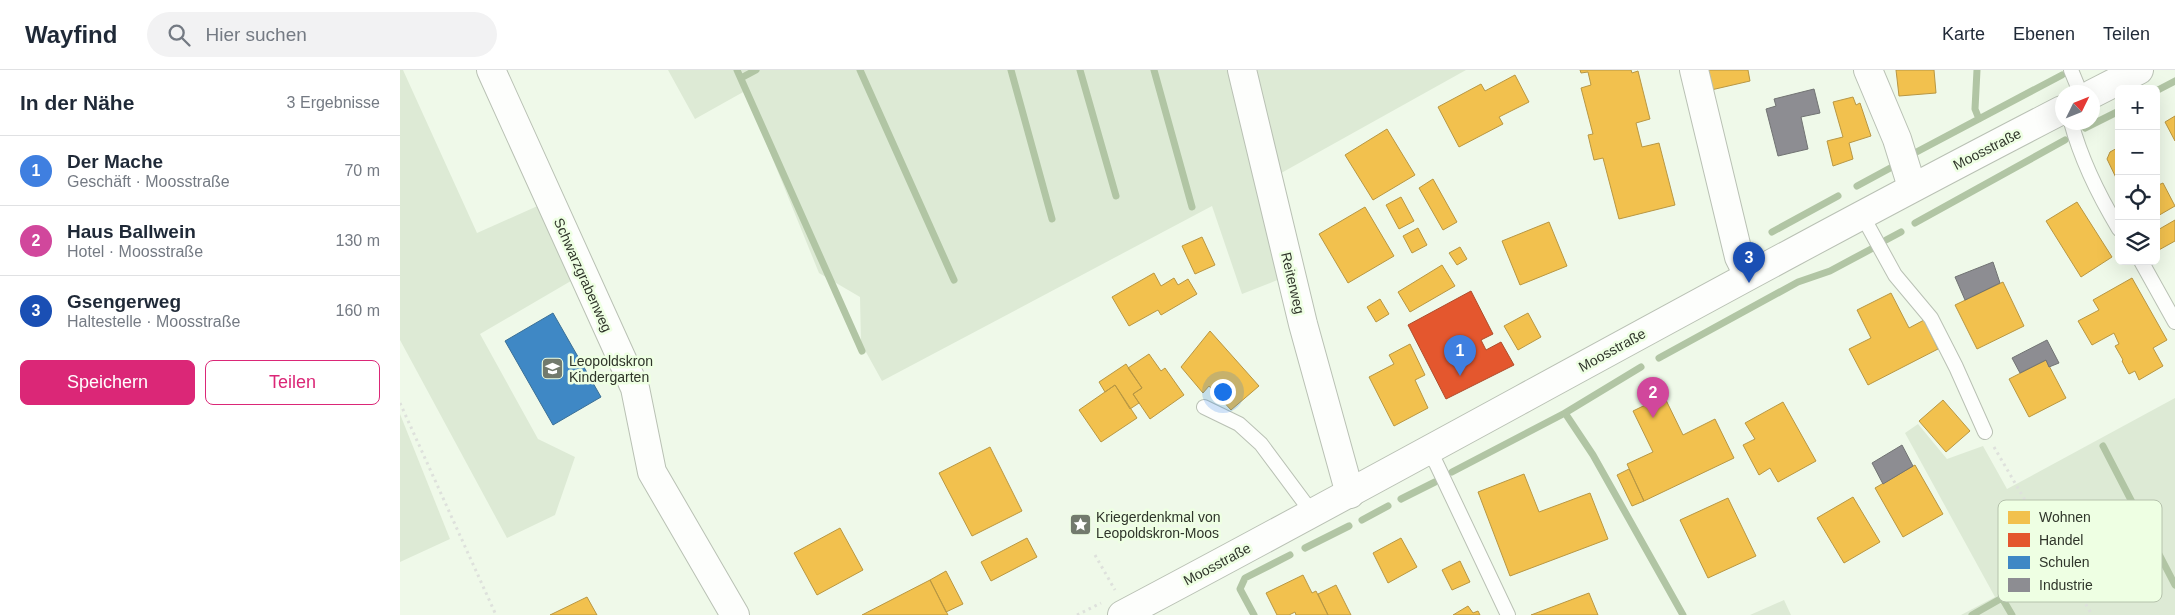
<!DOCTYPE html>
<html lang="de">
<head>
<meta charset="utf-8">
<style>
  body { margin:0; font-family:Arial,sans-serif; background:#f2f2f3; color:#1f2937 }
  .controls { position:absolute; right:15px; top:15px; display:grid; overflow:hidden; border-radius:8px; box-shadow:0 5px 20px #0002 }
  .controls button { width:45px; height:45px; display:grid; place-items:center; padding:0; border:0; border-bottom:1px solid #e0e1e3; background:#fff; color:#1f2937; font:25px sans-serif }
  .compass { position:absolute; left:1655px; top:15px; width:45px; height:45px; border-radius:50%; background:#fff; box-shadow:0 5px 20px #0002; rotate:47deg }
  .you { position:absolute; left:822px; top:321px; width:18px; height:18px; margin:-12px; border:4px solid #fff; border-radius:50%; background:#1a73e8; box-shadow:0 0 0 8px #1a73e833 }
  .badge { display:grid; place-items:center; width:32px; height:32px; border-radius:50%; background:#db2777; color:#fff; font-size:16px; font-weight:700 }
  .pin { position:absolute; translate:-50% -41px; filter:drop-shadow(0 1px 2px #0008) }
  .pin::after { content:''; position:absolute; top:26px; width:18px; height:15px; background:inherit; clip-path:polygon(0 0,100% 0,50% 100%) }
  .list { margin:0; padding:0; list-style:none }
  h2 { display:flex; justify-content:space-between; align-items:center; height:65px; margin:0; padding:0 20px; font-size:21px }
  h2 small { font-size:16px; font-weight:400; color:#747a83 }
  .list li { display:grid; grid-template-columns:32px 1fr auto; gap:15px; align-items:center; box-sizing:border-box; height:70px; padding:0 20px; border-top:1px solid #e0e1e3 }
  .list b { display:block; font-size:19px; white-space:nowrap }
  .list p { margin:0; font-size:16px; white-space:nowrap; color:#747a83 }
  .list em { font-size:16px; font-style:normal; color:#747a83 }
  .actions { display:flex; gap:10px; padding:15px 20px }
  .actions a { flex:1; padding:11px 0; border:1px solid #db2777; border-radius:8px; text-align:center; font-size:18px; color:#db2777 }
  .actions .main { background:#db2777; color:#fff }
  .icon { flex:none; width:28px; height:28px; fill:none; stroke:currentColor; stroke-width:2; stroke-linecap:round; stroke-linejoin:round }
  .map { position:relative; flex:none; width:1775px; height:545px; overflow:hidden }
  header { display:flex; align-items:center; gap:30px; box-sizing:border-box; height:70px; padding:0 25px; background:#fff; border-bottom:1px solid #e0e1e3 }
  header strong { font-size:24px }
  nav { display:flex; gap:28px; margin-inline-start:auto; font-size:18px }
  .search { width:350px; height:45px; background:#f2f2f3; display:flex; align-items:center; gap:12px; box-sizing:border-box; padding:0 18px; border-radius:28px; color:#747a83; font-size:19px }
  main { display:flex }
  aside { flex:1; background:#fff }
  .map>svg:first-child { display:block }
  .green { fill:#ddead5 }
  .homes { fill:#f2c14e; stroke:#b89743 }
  .shops { fill:#e4572e; stroke:#ae4d2d }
  .schools { fill:#3f88c5; stroke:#3a6f96 }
  .industry { fill:#8d8d92; stroke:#717373 }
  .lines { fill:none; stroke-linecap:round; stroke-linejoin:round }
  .stream { stroke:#b1c5a4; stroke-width:7 }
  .lane-casing { stroke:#b9c1b4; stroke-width:16 }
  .street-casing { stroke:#b9c1b4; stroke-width:30 }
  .secondary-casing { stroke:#b9c1b4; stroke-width:30 }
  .path { stroke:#dee1dc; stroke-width:3; stroke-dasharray:2.5 4; stroke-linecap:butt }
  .lane { stroke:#fdfefc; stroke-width:14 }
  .street { stroke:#fdfefc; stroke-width:28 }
  .secondary { stroke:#fdfefc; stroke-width:28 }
  .labels { text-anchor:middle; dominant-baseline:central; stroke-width:5; stroke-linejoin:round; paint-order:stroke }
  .street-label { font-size:14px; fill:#2f352a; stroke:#eeffe3 }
  .poi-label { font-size:14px; fill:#2f352a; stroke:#eeffe3; text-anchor:start }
  .key { fill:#eeffe3; stroke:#b5c2ac; stroke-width:1 }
  .key-label { font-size:14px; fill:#2f352a }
</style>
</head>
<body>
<header>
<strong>Wayfind</strong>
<div class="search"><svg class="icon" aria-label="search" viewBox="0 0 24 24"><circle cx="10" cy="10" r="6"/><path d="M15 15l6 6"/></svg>Hier suchen</div>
<nav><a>Karte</a><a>Ebenen</a><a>Teilen</a></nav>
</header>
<main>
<aside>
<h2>In der Nähe<small>3 Ergebnisse</small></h2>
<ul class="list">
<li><span class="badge" style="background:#3f7fe0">1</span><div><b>Der Mache</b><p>Geschäft · Moosstraße</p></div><em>70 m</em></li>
<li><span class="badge" style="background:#d1479c">2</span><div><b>Haus Ballwein</b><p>Hotel · Moosstraße</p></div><em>130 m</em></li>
<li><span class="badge" style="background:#1a4fb4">3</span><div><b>Gsengerweg</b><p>Haltestelle · Moosstraße</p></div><em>160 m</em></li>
</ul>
<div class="actions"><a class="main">Speichern</a><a>Teilen</a></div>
</aside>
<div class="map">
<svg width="1775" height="545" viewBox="0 0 1775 545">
  <rect width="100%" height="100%" fill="#eff9e9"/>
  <path class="green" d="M0 0H3L77 163 142 134 176 208 80 264 138 369 175 387 155 445 107 468 0 270Z
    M268 0H1066L856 117 880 209 842 224 812 136 482 311 461 273 460 227 419 203 345 21 295 49Z
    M1775 328V545H1561L1595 527 1505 363 1518 354 1547 389 1583 376 1607 419Z
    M0 344 50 469 0 492Z
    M1384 530 1391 545H1350Z"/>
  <path class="homes" d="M1180 0H1231L1232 3 1238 1 1250 49 1236 53 1242 77 1259 73 1275 135 1219 149 1203 88 1194 90 1188 65 1193 64 1181 18 1191 15 1188 2 1181 3Z
    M1307 0H1348L1350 11 1311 20Z
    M1496 0H1534L1536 23 1499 26Z
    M1115 5 1129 32 1099 47 1103 54 1059 77 1038 37 1081 14 1085 21Z
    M1453 27 1456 35 1460 33 1471 66 1449 73 1453 89 1433 96 1427 71 1443 67 1433 32Z
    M1775 46V71L1765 52Z
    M987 59 1015 105 973 130 945 85Z
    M1719 77V114L1707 89 1710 82Z
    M1033 109 1057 152 1043 160 1019 118Z
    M1763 113 1775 136 1756 147V116Z
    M1001 127 1014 151 999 159 986 135Z
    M1677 132 1712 187 1681 207 1646 151Z
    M965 137 994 186 948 213 919 164Z
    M1775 150V171L1757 181 1756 161Z
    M1149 152 1167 196 1120 215 1102 171Z
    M1018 158 1027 175 1012 183 1003 166Z
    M802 167 815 195 795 204 782 176Z
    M1060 177 1067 189 1057 195 1049 183Z
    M1042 195 1055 216 1010 242 998 222Z
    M754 203 761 216 774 208 778 215 788 209 797 224 761 245 758 240 729 256 712 227Z
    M1732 208 1767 270 1753 278 1763 296 1739 310 1735 301 1729 304 1722 291 1723 290 1715 276 1719 274 1714 263 1692 275 1678 251 1699 240 1693 230Z
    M1603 212 1624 256 1577 279 1555 235Z
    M1491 223 1509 258 1524 250 1538 279 1468 315 1449 279 1471 268 1457 240Z
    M980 229 989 244 976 252 967 237Z
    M1128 243 1141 267 1118 280 1104 256Z
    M810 261 859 316 831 340 809 316 803 323 781 297Z
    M1010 274 1025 305 1015 310 1028 338 994 356 969 307 994 294 989 285Z
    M749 284 761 301 765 298 784 325 750 349 733 324 742 318 728 298Z
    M1646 290 1666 328 1629 347 1609 309Z
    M726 294 742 318 733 324 739 333 730 339 715 315 705 322 699 312Z
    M715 315 737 348 701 372 679 340Z
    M1264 326 1283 365 1315 349 1334 388 1244 431 1227 394 1253 382 1233 341Z
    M1543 330 1570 361 1546 382 1519 351Z
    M1383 332 1416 391 1378 412 1370 398 1359 405 1343 375 1355 369 1345 353Z
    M590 377 622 441 572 466 539 403Z
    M1515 395 1543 444 1503 467 1475 418Z
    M1229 399 1244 431 1232 436 1217 405Z
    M1124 404 1139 442 1190 423 1208 469 1110 506 1078 422Z
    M1453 427 1480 472 1444 493 1417 448Z
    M1328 428 1356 486 1308 508 1280 450Z
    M440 458 463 500 417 525 394 483Z
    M627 468 637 487 591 511 581 492Z
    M1001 468 1017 497 988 513 973 483Z
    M1060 491 1070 512 1052 520 1042 500Z
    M546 501 563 534 546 542 530 510Z
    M903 505 912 523 916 521 928 545H896L895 542 889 545H877L866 523Z
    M530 510 548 545H462Z
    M936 515 951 545H928L918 524Z
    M1189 523 1198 545H1131Z
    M187 527 197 545H150Z
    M1068 536 1073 543 1078 541 1080 545H1053Z"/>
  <path class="shops" d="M1071 221 1093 264 1081 270 1086 280 1101 272 1114 295 1046 329 1008 255Z"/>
  <path class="schools" d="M153 243 201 327 153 355 105 271Z"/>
  <path class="industry" d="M1414 19 1420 43 1401 47 1408 79 1378 86 1366 39 1376 36 1374 29Z
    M1593 192 1600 213 1565 230 1555 207Z
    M1647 270 1659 293 1649 297 1646 290 1620 303 1612 288Z
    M1502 375 1513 396 1483 414 1472 393Z"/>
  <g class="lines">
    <path class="stream" d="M337 0 462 281
      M460 0 554 210
      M611 0 652 149
      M680 0 716 126
      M754 0 792 137
      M1577 0 1575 39 1579 49
      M341 8 356 0
      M1756 21 1775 11
      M1685 58 1719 41
      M1509 86 1662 5
      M1457 116 1494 96
      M1515 153 1665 70
      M1372 162 1438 126
      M1486 170 1501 162
      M1259 288 1398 212 1430 201 1473 178
      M1165 343 1193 385 1283 545
      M1703 376 1775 515
      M1052 402 1165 343 1241 297
      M1001 429 1035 412
      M962 450 988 436
      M905 478 949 456
      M854 545 840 519 845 508 890 485
      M1572 545 1602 528 1612 545"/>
    <defs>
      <path id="lane" d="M1671 0 1680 22
        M1671 52C1681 89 1699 126 1719 159
        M1462 145 1495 205 1531 248 1556 297 1585 362
        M1741 191 1775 252
        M804 337 839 354 861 374 913 444
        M1027 382 1036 393 1108 545"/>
      <path id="street" d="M91 0 235 318 252 402 335 545
        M842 0 903 254 950 424
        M1294 0 1339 187 1348 205
        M1468 0 1497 69 1512 117"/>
      <path id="secondary" d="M1692 24 1739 0
        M722 545C1036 379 1346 203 1662 40"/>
    </defs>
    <use href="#lane" class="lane-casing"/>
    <use href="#street" class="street-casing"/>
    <use href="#secondary" class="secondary-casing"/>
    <path class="path" d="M0 333 96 545
      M1594 377 1692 545
      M695 485 715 520
      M677 545 701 533"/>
    <use href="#lane" class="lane"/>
    <use href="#street" class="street"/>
    <use href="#secondary" class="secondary"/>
  </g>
  <defs>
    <symbol id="school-square" viewBox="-11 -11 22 22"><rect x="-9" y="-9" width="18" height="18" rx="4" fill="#727a6d" stroke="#eeffe3"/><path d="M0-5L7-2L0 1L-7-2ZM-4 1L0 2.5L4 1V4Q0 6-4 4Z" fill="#fff"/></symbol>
    <symbol id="sight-square" viewBox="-11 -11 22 22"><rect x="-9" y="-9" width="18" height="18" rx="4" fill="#727a6d" stroke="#eeffe3"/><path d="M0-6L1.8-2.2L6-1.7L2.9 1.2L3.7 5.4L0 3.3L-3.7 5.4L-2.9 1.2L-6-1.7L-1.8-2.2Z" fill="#fff"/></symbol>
  </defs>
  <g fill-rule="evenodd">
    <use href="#school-square" x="140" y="286" width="25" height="25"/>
    <use href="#sight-square" x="668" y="442" width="25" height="25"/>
  </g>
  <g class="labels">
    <g class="street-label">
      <text transform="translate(1587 79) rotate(-27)">Moosstraße</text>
      <text transform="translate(183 205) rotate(66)">Schwarzgrabenweg</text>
      <text transform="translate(893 213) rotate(77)">Reiterweg</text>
      <text transform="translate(1212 280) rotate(-29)">Moosstraße</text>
      <text transform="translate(817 494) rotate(-28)">Moosstraße</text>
    </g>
    <g class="poi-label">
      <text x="169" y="291">Leopoldskron<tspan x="169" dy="16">Kindergarten</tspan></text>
      <text x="696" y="447">Kriegerdenkmal von<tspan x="696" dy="16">Leopoldskron-Moos</tspan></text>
    </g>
  </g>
  <rect x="1598" y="430" width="164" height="102" rx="8" class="key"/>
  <rect x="1608" y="441" width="22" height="13" fill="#f2c14e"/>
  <rect x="1608" y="463" width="22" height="14" fill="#e4572e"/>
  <rect x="1608" y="486" width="22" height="13" fill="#3f88c5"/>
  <rect x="1608" y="508" width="22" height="14" fill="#8d8d92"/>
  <g class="key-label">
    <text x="1639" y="452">Wohnen</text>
    <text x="1639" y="475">Handel</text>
    <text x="1639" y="497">Schulen</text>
    <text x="1639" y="520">Industrie</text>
  </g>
</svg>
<div class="controls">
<button>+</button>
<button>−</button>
<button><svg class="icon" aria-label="locate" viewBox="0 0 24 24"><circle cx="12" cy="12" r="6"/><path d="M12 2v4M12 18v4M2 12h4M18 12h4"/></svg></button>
<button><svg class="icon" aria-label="layers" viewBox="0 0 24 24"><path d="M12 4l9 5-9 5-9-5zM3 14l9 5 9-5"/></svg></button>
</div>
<svg class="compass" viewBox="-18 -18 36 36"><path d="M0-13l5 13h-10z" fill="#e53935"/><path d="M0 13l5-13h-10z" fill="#747a83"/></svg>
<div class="you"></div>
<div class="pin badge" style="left:1060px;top:306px;background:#3f7fe0">1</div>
<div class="pin badge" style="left:1253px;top:348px;background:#d1479c">2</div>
<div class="pin badge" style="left:1349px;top:213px;background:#1a4fb4">3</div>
</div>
</main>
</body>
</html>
